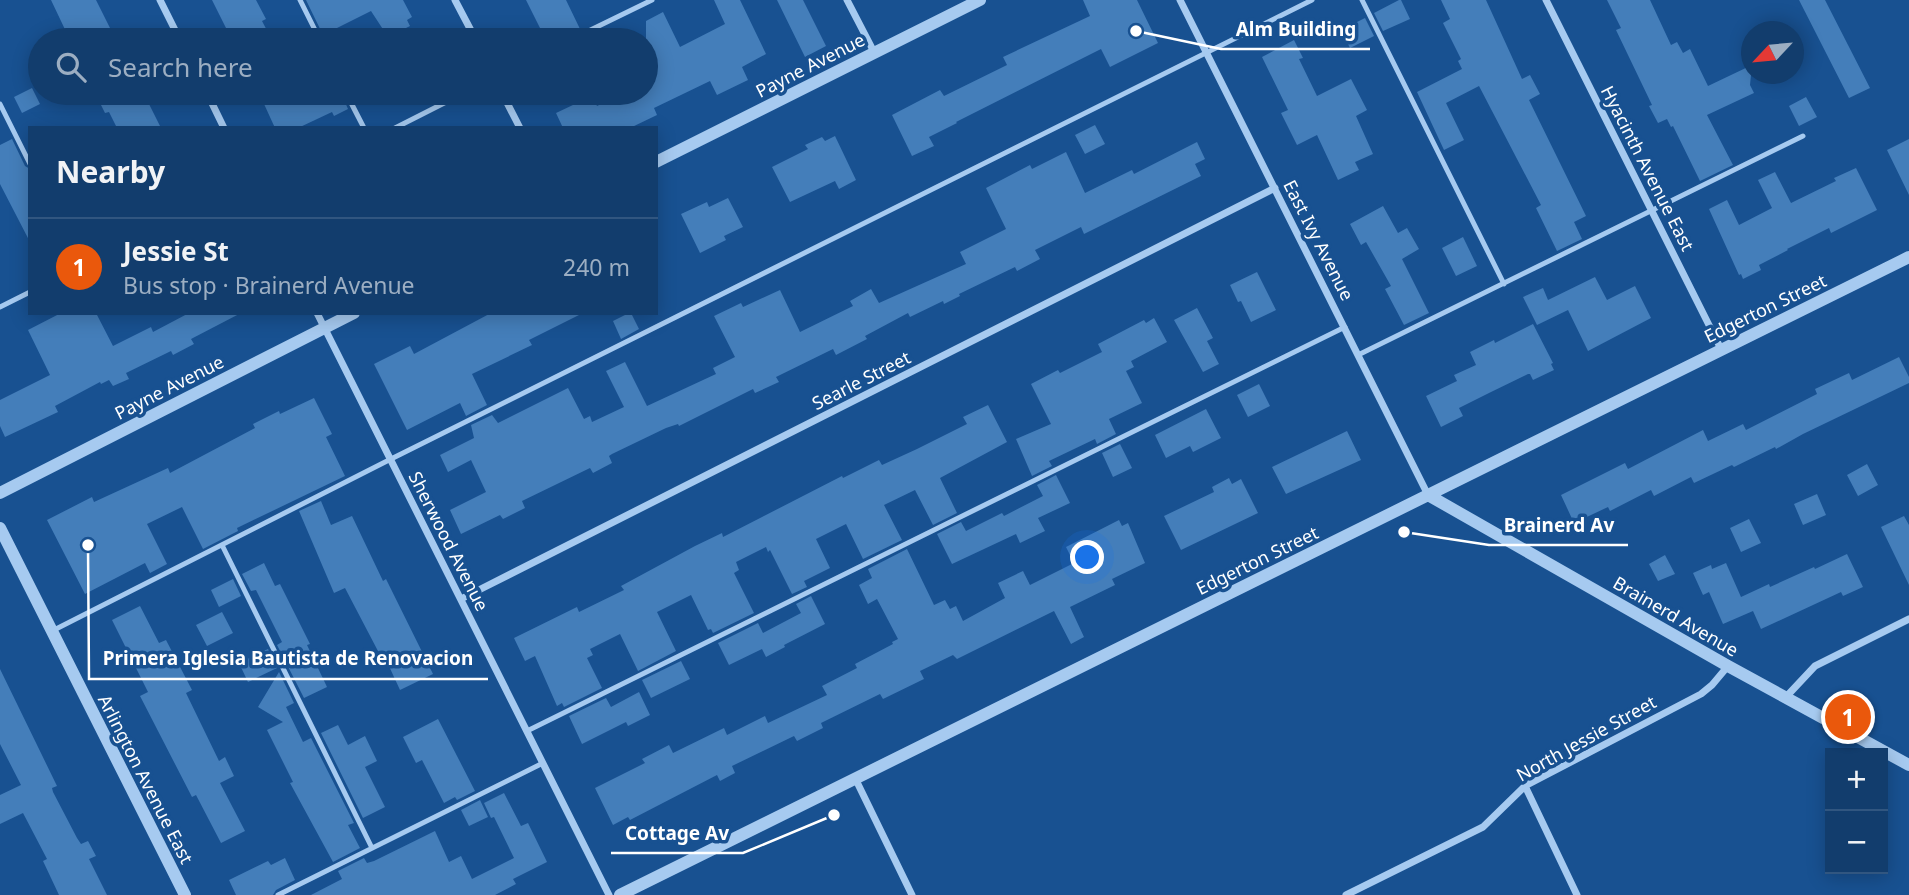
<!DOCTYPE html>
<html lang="en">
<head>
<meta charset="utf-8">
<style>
  body { margin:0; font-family:"Noto Sans",sans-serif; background:#1b4472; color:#f1f3f6 }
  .controls { position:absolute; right:21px; bottom:21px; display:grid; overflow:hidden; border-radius:0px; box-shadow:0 4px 18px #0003 }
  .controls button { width:63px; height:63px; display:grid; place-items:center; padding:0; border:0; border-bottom:2px solid #315680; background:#123d6d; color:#f1f3f6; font:35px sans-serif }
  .compass { position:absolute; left:1741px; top:21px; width:63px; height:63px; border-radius:50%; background:#123d6d; box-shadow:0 4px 18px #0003; rotate:244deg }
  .you { position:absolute; left:1088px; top:558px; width:24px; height:24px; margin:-18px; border:5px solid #fff; border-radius:50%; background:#1a73e8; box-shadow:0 0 0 10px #1a73e833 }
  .badge { display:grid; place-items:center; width:46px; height:46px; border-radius:50%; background:#ea580c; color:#fff; font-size:23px; font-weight:700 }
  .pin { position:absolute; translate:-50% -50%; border:4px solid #fff; box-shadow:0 2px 7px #0006 }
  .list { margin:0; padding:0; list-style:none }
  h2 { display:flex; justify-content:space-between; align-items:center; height:91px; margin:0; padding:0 28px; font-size:30px }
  h2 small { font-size:23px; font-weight:400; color:#9caec2 }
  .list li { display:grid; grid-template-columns:46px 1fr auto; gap:21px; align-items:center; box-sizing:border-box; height:98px; padding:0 28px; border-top:2px solid #315680 }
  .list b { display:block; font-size:26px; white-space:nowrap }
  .list p { margin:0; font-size:23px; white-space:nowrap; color:#9caec2 }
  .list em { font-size:23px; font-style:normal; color:#9caec2 }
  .icon { flex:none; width:38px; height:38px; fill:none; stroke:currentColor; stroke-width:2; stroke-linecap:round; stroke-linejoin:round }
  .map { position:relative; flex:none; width:1909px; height:895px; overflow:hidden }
  .search { position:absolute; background:#123d6d; box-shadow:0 4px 18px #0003; left:28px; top:28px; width:630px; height:77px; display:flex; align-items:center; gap:18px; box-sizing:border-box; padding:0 24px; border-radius:38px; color:#9caec2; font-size:26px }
  .panel { position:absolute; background:#123d6d; box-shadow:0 4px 18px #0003; left:28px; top:126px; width:630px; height:189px; border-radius:0px }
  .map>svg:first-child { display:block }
  .building { fill:#447eba }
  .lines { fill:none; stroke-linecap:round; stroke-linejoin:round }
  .service { stroke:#a6caf0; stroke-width:5 }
  .minor { stroke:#a6caf0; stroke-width:7 }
  .tertiary { stroke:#a6caf0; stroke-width:12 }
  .labels { text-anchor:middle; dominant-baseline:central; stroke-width:7; stroke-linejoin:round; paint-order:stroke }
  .street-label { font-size:18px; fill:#fff; stroke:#185191 }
  .leader { fill:none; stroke:#fff; stroke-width:2.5 }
  .callout-dot { fill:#fff; stroke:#185191; stroke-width:2.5 }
  .callout-label { font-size:19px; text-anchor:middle; font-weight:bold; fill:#fff; stroke:#185191; stroke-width:7; stroke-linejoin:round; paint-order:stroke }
</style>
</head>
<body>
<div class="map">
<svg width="1909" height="895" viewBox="0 0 1909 895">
  <rect width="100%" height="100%" fill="#185191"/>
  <path class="building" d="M51 0H96L116 40H70Z
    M212 0H256L266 19 262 21 272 40H232Z
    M306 0H403L412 17 407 20 410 26 388 37 371 11 323 35Z
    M526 0H566L580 29 560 40H546Z
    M714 0H740L766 54 742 67 748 80 717 95 710 81 654 108 657 115 630 128H563L556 113 592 96 597 106 624 93H646V21L663 12 680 47 725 24Z
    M777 0H803L826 46 805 57Z
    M1083 0H1137L1158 43 1110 67 1101 49 956 122 957 123 929 137 934 146 912 156 892 115 940 90 944 96 1007 65 1003 57 1090 16Z
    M1399 0H1401L1410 19 1383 31 1374 13Z
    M1441 0H1486L1522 79 1530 75 1540 94 1529 100 1586 216 1574 222 1582 239 1557 251 1536 208 1541 205 1479 86 1446 103 1464 140 1444 150 1417 92 1462 69 1458 61 1461 59 1443 23 1450 19Z
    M1607 0H1650L1671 45 1677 42 1683 53 1690 49 1708 86 1752 65 1750 85 1754 93 1707 115 1733 165 1700 181 1673 126 1671 127 1667 119 1658 123 1649 106 1652 105 1616 30 1621 28Z
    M1799 0H1825L1870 88 1849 98Z
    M1365 18 1374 36 1350 48 1341 30Z
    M1294 40 1303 58 1299 59 1317 96 1351 79 1367 110 1356 116 1373 154 1355 162 1359 170 1338 180 1317 135 1297 145 1281 113 1288 110 1262 57Z
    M32 88 40 104 22 113 14 97Z
    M95 93H146L144 94 161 128H117L109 112 105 113Z
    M259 93H341L348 109 334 116 332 112 298 128H275Z
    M1806 97 1817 117 1799 126 1789 106Z
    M1095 125 1105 144 1085 154 1075 135Z
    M835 136 856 180 839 189 835 181 790 202 772 167 808 149 805 145 822 137 825 141Z
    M12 139 25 166 30 169V242L0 184V145Z
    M1909 139V195L1887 150Z
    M1197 142 1205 159 1195 164 1201 176 1084 234 1081 227 1035 250 1040 259 1017 271 1015 267 959 294 960 296 944 304 943 301 910 317 908 313 865 336 867 339 836 355 833 349 776 377 779 382 755 393 753 389 679 426 678 424 666 428 612 454 609 456 612 463 593 473 590 468 522 501 525 508 503 519 500 515 461 534 450 510 486 492 471 460 448 472 440 455 474 438 471 425 492 415 498 423 568 388 584 419 590 416 592 422 624 407 606 371 625 362 647 406 716 374 713 368 735 357 714 316 741 303 743 307 780 290 800 332 853 306 850 301 871 289 879 303 966 264 960 252 1006 229 986 188 1030 165 1032 169 1066 152 1085 193 1132 170 1134 174Z
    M1856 168 1877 210 1831 233 1829 228 1787 249 1788 250 1759 265 1761 270 1743 279 1741 274 1739 275 1709 209 1727 200 1739 225 1772 208 1758 180 1775 172 1791 203 1836 181 1834 178Z
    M728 198 743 227 724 236 726 240 700 253 681 214 707 202 709 207Z
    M1383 206 1398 233 1407 228 1419 249 1402 259 1429 313 1404 325 1385 289 1391 286 1366 242 1361 245 1350 224Z
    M1463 237 1477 266 1456 276 1442 248Z
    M1257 272 1276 310 1251 322 1241 301 1238 302 1230 285Z
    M1595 277 1607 300 1635 286 1651 318 1588 351 1568 310 1537 325 1523 297 1543 288 1548 300Z
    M1197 308 1213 338 1207 341 1219 364 1203 372 1174 320Z
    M61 313H96L113 346 151 327 153 332 189 313H241L191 339 194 344 173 355 171 351 126 373 129 379 113 386 109 380 101 384 100 382 55 406 58 412 5 437 0 426V400L50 375 28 330Z
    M491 313H583L529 340 532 345 472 374 487 405 466 416 460 403 407 430 374 364 410 346 414 354Z
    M629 313H631L639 329 621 339 613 321Z
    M1154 318 1167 342 1131 361 1134 367 1126 371 1142 403 1109 419 1116 434 1097 444 1095 439 1049 461 1052 466 1032 476 1016 439 1051 424 1031 384 1058 370 1060 373 1102 352 1098 344 1144 320 1146 323Z
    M1533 324 1553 363 1551 364 1554 370 1533 380 1530 374H1528L1489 393 1459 408 1463 416 1441 427 1426 396 1457 381 1454 375 1476 365 1470 352 1494 340 1495 343Z
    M1899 357 1909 377V383L1803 434 1776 449 1775 447 1734 467 1732 465 1694 483 1691 477 1654 496 1651 490 1610 511 1608 507 1574 523 1561 495 1625 463 1628 469 1703 430 1708 441 1743 424 1746 430 1817 394 1815 389 1849 373 1852 380Z
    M1259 384 1270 406 1248 417 1237 395Z
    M314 398 332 434 326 437 345 476 237 528 238 531 203 549 182 507 147 524 167 564 150 573 145 563 85 594 47 520 92 497 94 502 168 468 170 473 255 428 253 424 279 411 280 414Z
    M988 405 1007 442 940 478 957 513 933 525 915 490 884 505 902 540 863 559 846 524 816 539 830 568 804 581 807 587 792 594 770 550 768 552 766 547 736 562 739 570 734 573 754 613 713 633 711 629 708 630 691 595 657 612 676 651 638 671 620 634 590 649 593 655 587 658 602 688 564 707 562 703 557 706 535 656 525 661 514 638 577 607 579 612 624 590 621 586 695 546 722 533 723 537 842 476 843 478 879 460 882 465 917 449 967 424 963 417Z
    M1206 409 1221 438 1193 452 1190 446 1166 458 1155 435Z
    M1347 431 1361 460 1286 494 1272 467Z
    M1120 444 1132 468 1113 477 1102 453Z
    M1867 464 1878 485 1858 496 1847 475Z
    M1056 475 1070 503 1038 518 1045 531 1020 543 1016 534 952 564 937 534 961 522 966 531 1002 513 1004 516 1043 496 1037 485Z
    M1229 478 1232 484 1241 479 1258 513 1181 550 1164 516 1214 492 1212 487Z
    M1817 494 1826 515 1803 525 1794 504Z
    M321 501 331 525 352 516 383 581 386 579 433 674 400 690 382 651 379 653 345 588 334 593 299 511Z
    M1904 516 1909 525V585L1881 527Z
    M1749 519 1761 543 1741 552 1730 528Z
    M1119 520 1122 526 1128 523 1145 563 1112 579 1115 585 1070 607 1084 637 1071 644 1054 611 957 659 953 655 920 671 924 679 883 699 880 694 821 723 823 728 797 741 794 736 732 766 735 773 720 781 717 775 630 820 628 817 613 825 595 788 645 763 642 759 669 745 673 753 724 728 727 735 765 716 768 723 827 695 822 686 857 668 855 664 893 644 892 642 898 639 877 599 868 604 859 585 872 578 868 569 907 549 934 605 945 600 950 609 956 606 963 621 1005 598 998 583 1023 571 1030 585 1074 563 1066 547Z
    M1847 554 1863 587 1843 596 1841 592 1761 629 1753 611 1723 624 1709 592 1703 595 1693 573 1711 565 1712 569 1726 563 1741 597 1769 584 1770 587 1814 567 1815 569Z
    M1665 555 1675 574 1658 581 1649 564Z
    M264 563 275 586 280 584 310 644 307 645 327 687 304 698 277 645 282 642 256 590 251 591 242 574Z
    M233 579 241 596 219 607 211 590Z
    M811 596 825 624 784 645 785 647 766 657 762 649 729 665 718 643 758 623 763 633 801 613 796 604Z
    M140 606 159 643 166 640 192 690 186 693 219 761 225 757 234 776 220 783 245 831 221 843 196 795 192 797 140 696 148 692 112 620Z
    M222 612 233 633 207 646 196 625Z
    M268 649 277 668 248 682 239 663Z
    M681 661 690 679 651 698 642 680Z
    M0 669 57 786 52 788 53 792 77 838 81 844 88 841 96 856 89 859 107 895H59L43 861 47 859 23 813 0 824V795L21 785 0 744Z
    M279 672 294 703 286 707 303 742 311 738 354 823 348 825 360 848 333 862 290 783 293 782 267 730 283 722 258 707Z
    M639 692 650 715 628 726 626 722 582 744 569 716 606 698 611 707Z
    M438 719 475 791 457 800 455 797 444 803 422 760 416 763 403 737Z
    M338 725 348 745 365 736 377 761 365 767 385 807 363 818 321 733Z
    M504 793 521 826 528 823 547 862 513 879 516 884 495 895H311L342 879 338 871 364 858 367 863 374 861 435 831 449 862 461 856 472 879 514 858 494 817 491 818 484 803Z
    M480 800 488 817 469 826 461 810Z
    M285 858 295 880 276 890 273 895H236L229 880 268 861 271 865Z"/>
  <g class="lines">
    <path class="service" d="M300 0 320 40
      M1362 0 1504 284
      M570 40 652 0
      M346 93 364 128
      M0 104 30 164
      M395 128 464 93
      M0 307 30 292
      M1358 355 1803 136
      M222 545 372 848
      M52 631 391 459 1312 0
      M527 731 1345 327
      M278 895 543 763"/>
    <path class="minor" d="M160 0 180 40
      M455 0 476 40
      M847 0 874 52
      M1180 0 1428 495
      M1546 0 1721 349
      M207 93 224 128
      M502 93 520 128
      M317 313 609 895
      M461 599 1275 188
      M1785 698 1815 666 1909 619
      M856 780 912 895
      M1525 786 1577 895
      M1346 895 1483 827 1525 786 1701 694 1712 685 1728 666"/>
    <path class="tertiary" d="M656 162 980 0
      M0 493 354 313
      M1428 495 1728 666 1909 765
      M0 528 185 895
      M620 895 1909 257"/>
  </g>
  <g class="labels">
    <g class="street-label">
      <text transform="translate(810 65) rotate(-27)">Payne Avenue</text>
      <text transform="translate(1648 168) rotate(63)">Hyacinth Avenue East</text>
      <text transform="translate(1319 240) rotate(63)">East Ivy Avenue</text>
      <text transform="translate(1765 308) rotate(-26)">Edgerton Street</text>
      <text transform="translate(861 380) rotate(-27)">Searle Street</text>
      <text transform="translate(169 387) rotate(-27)">Payne Avenue</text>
      <text transform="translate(449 541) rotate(63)">Sherwood Avenue</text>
      <text transform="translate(1257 560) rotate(-26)">Edgerton Street</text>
      <text transform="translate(1676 616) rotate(30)">Brainerd Avenue</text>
      <text transform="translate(1586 738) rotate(-29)">North Jessie Street</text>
      <text transform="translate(146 779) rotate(63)">Arlington Avenue East</text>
    </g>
  </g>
  <path class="leader" d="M1136 31L1221 49H1370M1404 532L1489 545H1628M88 545L89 679H488M834 815L743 853H611"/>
  <g class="callout-dot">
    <circle cx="1136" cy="31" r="7"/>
    <circle cx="1404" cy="532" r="7"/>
    <circle cx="88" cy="545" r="7"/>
    <circle cx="834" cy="815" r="7"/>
  </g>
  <g class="callout-label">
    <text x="1296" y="36">Alm Building</text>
    <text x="1559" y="532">Brainerd Av</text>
    <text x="288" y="665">Primera Iglesia Bautista de Renovacion</text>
    <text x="677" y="840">Cottage Av</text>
  </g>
</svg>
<div class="controls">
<button>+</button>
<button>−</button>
</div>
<svg class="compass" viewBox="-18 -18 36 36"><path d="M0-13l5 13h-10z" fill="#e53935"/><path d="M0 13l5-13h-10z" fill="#9caec2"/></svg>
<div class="you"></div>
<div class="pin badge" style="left:1848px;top:717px">1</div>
<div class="search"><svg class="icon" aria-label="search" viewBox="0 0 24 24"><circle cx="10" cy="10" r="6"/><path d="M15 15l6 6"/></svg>Search here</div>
<section class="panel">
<h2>Nearby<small></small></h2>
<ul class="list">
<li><span class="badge">1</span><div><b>Jessie St</b><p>Bus stop · Brainerd Avenue</p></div><em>240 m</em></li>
</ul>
</section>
</div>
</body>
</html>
